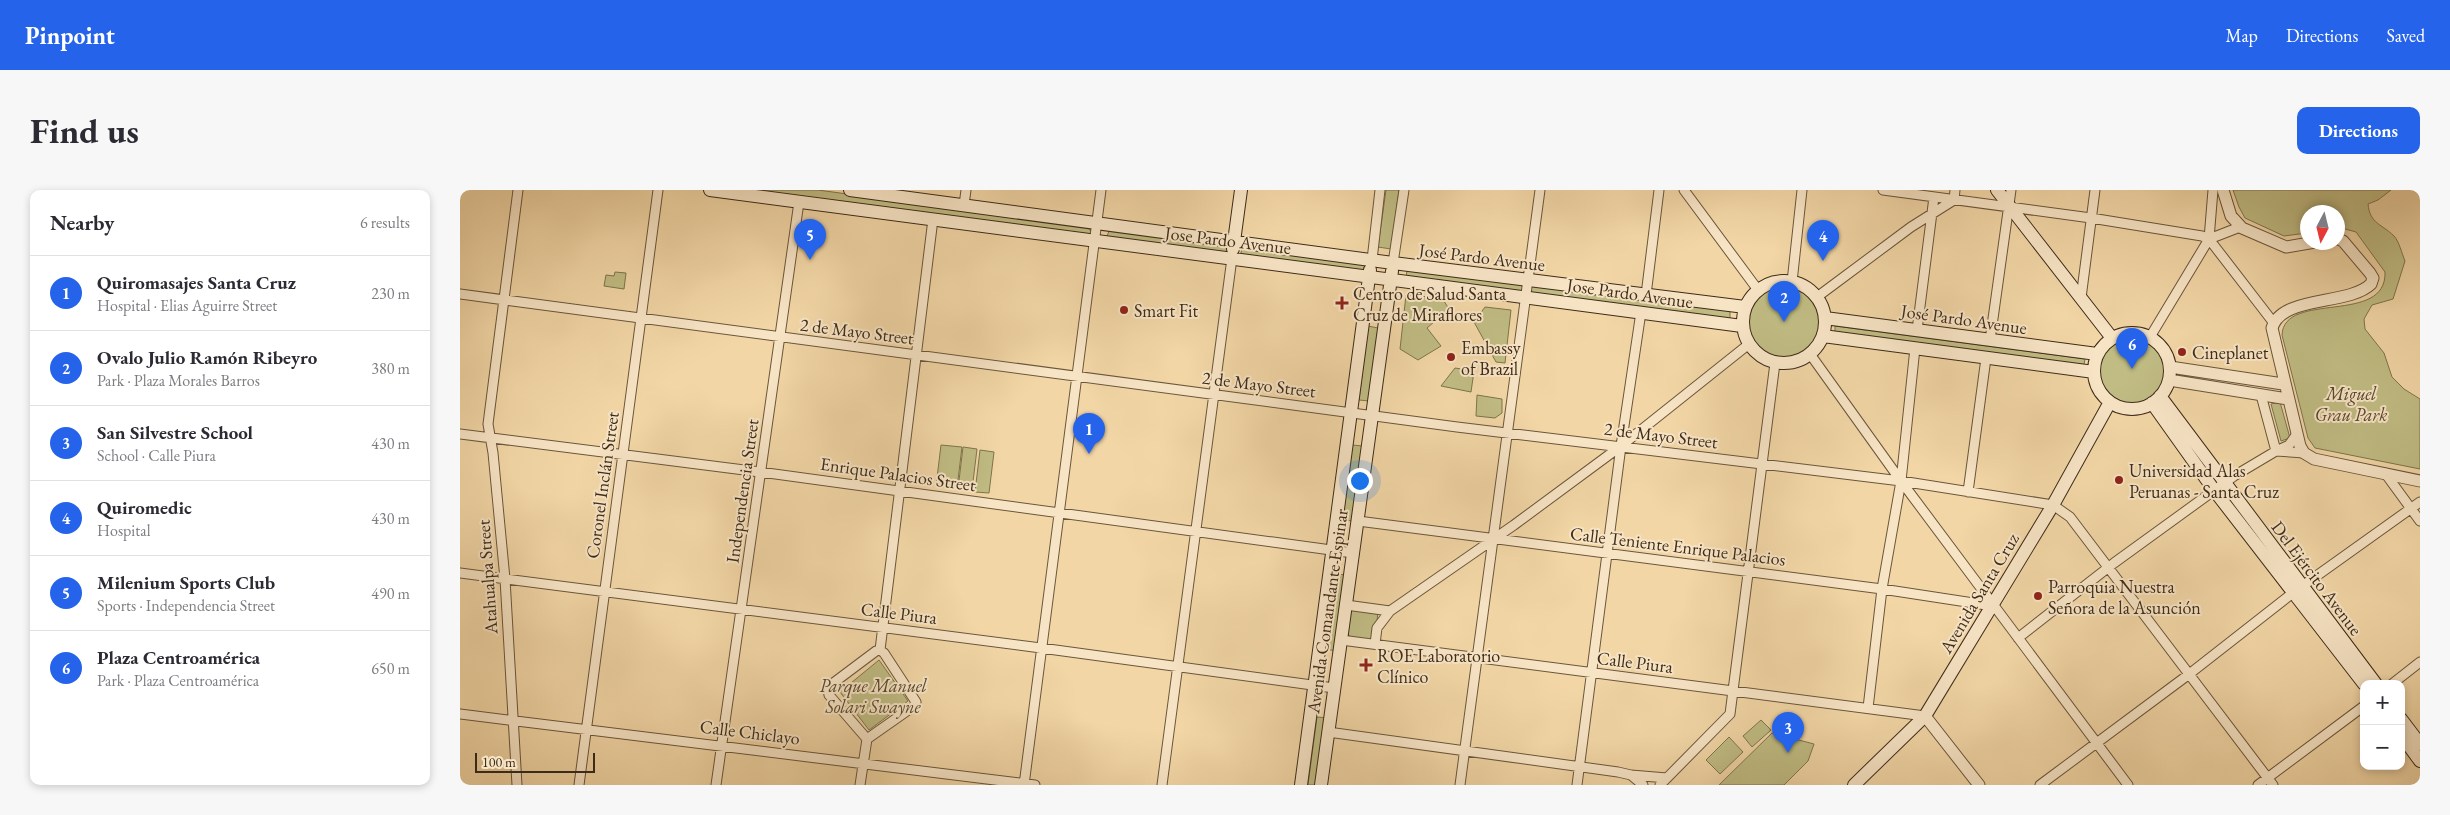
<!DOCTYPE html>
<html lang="en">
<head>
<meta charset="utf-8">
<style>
  body { margin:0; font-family:"EB Garamond",serif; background:#f7f7f7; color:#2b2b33 }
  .controls { position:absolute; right:15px; bottom:15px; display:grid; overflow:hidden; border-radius:10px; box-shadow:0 2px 8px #0003 }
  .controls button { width:45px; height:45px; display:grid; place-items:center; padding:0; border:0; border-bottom:1px solid #e1e1e2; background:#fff; color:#2b2b33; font:25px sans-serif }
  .compass { position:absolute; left:1840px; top:15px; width:45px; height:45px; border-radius:50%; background:#fff; box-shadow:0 2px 8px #0003; rotate:187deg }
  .scale { position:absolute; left:15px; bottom:12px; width:120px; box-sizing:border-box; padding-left:5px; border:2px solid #3d2b19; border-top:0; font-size:14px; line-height:18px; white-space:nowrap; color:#3d2b19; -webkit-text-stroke:4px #f7e4c5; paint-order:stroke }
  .you { position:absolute; left:899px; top:290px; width:18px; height:18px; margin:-12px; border:4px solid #fff; border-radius:50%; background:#1a73e8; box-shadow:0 0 0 8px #1a73e833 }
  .badge { display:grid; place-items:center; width:32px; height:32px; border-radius:50%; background:#2563eb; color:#fff; font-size:16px; font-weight:700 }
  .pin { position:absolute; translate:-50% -41px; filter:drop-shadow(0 1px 2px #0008) }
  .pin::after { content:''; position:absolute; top:26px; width:18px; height:15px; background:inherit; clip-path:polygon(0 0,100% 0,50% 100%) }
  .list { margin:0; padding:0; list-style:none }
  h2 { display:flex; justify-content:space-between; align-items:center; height:65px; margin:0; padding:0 20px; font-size:21px }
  h2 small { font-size:16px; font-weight:400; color:#7c7c81 }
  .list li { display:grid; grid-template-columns:32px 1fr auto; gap:15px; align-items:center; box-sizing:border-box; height:75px; padding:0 20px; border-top:1px solid #e1e1e2 }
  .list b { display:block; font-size:19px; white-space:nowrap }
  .list p { margin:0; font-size:16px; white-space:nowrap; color:#7c7c81 }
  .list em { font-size:16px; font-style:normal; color:#7c7c81 }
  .map { position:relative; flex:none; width:1960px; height:595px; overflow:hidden; border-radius:10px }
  header { display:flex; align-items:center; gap:30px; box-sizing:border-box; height:70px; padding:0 25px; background:#2563eb; color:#fff }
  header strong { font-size:24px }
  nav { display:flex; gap:28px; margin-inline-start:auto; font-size:18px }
  .intro { display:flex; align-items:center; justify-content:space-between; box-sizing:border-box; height:120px; padding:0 30px }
  h1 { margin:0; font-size:35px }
  .button { padding:12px 22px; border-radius:10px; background:#2563eb; color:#fff; font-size:18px; font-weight:700 }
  main { display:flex; gap:30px; padding:0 30px }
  aside { flex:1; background:#fff; border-radius:10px; box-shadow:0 2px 8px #0003 }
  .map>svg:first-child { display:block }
  .green { fill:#c0bc83; stroke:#7e744e }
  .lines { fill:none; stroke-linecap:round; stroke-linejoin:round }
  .minor-casing { stroke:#6a563c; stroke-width:11 }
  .tertiary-casing { stroke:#6a563c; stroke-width:13 }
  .secondary-casing { stroke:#3d2b19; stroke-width:14 }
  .minor { stroke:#f7e4c5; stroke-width:9 }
  .tertiary { stroke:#f7e4c5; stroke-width:11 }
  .secondary { stroke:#f7e4c5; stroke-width:12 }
  .poi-dot { fill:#8f2418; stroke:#f7e4c5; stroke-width:2 }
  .labels { text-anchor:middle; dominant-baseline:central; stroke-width:4; stroke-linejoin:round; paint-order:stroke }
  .street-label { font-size:18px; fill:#3d2b19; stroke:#f7e4c5 }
  .poi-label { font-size:18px; fill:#3d2b19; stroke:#f7e4c5; text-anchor:start }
  .park-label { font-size:18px; font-style:italic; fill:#57482e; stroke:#f7e4c5 }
</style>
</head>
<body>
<header>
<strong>Pinpoint</strong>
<nav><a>Map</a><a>Directions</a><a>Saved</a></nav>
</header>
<div class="intro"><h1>Find us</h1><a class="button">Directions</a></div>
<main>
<aside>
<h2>Nearby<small>6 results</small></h2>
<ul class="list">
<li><span class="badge">1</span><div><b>Quiromasajes Santa Cruz</b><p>Hospital · Elias Aguirre Street</p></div><em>230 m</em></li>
<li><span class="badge">2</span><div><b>Ovalo Julio Ramón Ribeyro</b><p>Park · Plaza Morales Barros</p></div><em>380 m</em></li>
<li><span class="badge">3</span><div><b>San Silvestre School</b><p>School · Calle Piura</p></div><em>430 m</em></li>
<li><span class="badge">4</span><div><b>Quiromedic</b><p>Hospital</p></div><em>430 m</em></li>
<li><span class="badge">5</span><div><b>Milenium Sports Club</b><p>Sports · Independencia Street</p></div><em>490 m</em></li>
<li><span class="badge">6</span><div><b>Plaza Centroamérica</b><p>Park · Plaza Centroamérica</p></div><em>650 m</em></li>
</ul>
</aside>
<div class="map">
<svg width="1960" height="595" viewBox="0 0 1960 595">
  <rect width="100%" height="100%" fill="#f2d6a6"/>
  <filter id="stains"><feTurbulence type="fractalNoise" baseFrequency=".004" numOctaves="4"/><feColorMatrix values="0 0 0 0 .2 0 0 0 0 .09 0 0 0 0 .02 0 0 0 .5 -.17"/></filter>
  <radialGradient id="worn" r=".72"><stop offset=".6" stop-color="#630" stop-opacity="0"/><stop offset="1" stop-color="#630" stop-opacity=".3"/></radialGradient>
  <path class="green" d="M286 0H358L629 37 631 43 630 46Z
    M926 0H939L931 59 918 57Z
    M1773 0H1931L1918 10 1908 14C1910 34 1922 34 1934 46 1939 51 1942 64 1945 71L1933 109 1912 115 1904 129 1905 139 1924 163 1932 187 1944 199 1960 209V279L1855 258 1848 248 1822 145C1824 100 1927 136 1925 82L1896 42 1878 37V22H1848L1847 43 1824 46 1785 28 1779 17Z
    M650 39 766 55 768 61 767 64 646 48Z
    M783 57 905 75 904 82 780 65Z
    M947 80 1270 121V130L946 89Z
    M155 82 166 83 164 99 144 96 146 85 154 86Z
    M1285 132a38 38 0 1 1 76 0a38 38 0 1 1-76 0Z
    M946 105 982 108 989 119 967 138 981 156 958 170 940 159Z
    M1025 117 1051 120 1045 173 1036 172 1014 132Z
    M908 136 918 138 909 211 899 210Z
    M1375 136 1625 169 1623 180 1375 148Z
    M1638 180a34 34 0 1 1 68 0a34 34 0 1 1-68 0Z
    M995 178 1014 181 1011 202 981 196Z
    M1017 205 1042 209V223L1035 228 1016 226Z
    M1820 212 1830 248 1821 251 1811 214Z
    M481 255 502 257 497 298 476 296Z
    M892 255 903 256 893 331 882 330Z
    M503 257 517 259 512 300 498 299Z
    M520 260 534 262 529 303 515 302Z
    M876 384 886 385 876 461 866 459Z
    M894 418 918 421 915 452 892 449 888 444 891 421Z
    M419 470 448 511 409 540 380 502Z
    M857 527 867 528 859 595H848Z
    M1301 530 1311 540 1292 557 1283 546Z
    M1312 543 1354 554 1348 571 1324 595H1259Z
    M1269 547 1283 562 1260 584 1246 570Z"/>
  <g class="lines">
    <defs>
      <path id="minor" d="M1224 0 1298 100
        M1423 0 1631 28 1742 46 1749 49 1813 132
        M504 15 506 0
        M1749 49 1780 37
        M912 70 920 0
        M933 73 944 0
        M1332 92 1342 0
        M0 104 997 237 1441 291 1593 315 1610 327 1813 595
        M1186 105 1199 0
        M1357 107 1451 37 1494 10 1495 0
        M1621 108 1635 0
        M1457 140 1474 7
        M1690 147 1749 49 1753 0
        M1530 150 1551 0
        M1350 164 1441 291 1668 595
        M1801 205 1816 261 1829 255 1837 244
        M0 244 300 282 893 363
        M1925 283 1960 331
        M1508 302 1526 168
        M898 331 1422 399 1533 416
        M0 383 581 458 874 498
        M886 415 930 421
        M1558 448 1654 373 1774 286 1816 261 1844 263
        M881 450 1465 526
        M915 454 917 438 930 421 1054 335 1161 256 1289 154
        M420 460 473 29
        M1932 494 1960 472
        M1408 518 1422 399 1441 291 1455 158
        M0 524 575 595
        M868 542 1158 582 1171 585 1183 595
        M407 549 369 505 368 499 372 494 416 461 420 460
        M407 549 454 516 456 512 424 463 420 460
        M1171 585 1207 588
        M57 595 45 389 33 263 28 234 58 0
        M119 595 198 0
        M256 595 339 12
        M400 595 407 549
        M564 595 641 0
        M702 595 772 68
        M1000 595 1080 0
        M1117 595 1161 256 1181 122
        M1200 595 1270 524 1315 173
        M1580 595 1728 485 1834 402 1960 312
        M1798 595 1904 516"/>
      <path id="tertiary" d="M1763 0 1771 26 1782 38 1826 57 1855 52
        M1878 49 1883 51 1910 83 1913 88 1911 94C1888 116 1822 105 1812 138L1840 256 1844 263 1854 269 1960 291
        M1710 177 1823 194
        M1709 190 1828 209
        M1465 526 1519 595"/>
      <path id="secondary" d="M250 0 1282 136
        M390 0 933 73 1285 117
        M1537 0 1652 148
        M773 59 781 0
        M1283 132a41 41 0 1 1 82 0a41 41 0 1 1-82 0Z
        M1365 128 1637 164
        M1634 181a38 38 0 1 1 76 0a38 38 0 1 1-76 0Z
        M1363 146 1634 182
        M1700 206 1916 494
        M1692 213 1754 300 1904 494
        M1941 529 1960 554
        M1941 545 1960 571
        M841 595 910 80
        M861 595 932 81
        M1394 595 1465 526 1593 315 1650 212"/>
    </defs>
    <use href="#minor" class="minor-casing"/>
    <use href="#tertiary" class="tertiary-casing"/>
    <use href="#secondary" class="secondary-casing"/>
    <use href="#minor" class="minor"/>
    <use href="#tertiary" class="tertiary"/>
    <use href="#secondary" class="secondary"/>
  </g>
  <g class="poi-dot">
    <path d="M879.5 105.5h5v5h5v5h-5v5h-5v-5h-5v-5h5z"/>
    <circle cx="664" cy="120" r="5"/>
    <circle cx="1722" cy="162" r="5"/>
    <circle cx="991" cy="167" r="5"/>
    <circle cx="1659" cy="290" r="5"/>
    <circle cx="1578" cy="406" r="5"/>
    <path d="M903.5 467.5h5v5h5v5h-5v5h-5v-5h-5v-5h5z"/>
  </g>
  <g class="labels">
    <g class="street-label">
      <text transform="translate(768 50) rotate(7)">Jose Pardo Avenue</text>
      <text transform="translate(1022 67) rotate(7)">José Pardo Avenue</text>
      <text transform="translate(1170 103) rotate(8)">Jose Pardo Avenue</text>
      <text transform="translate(1504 129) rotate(8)">José Pardo Avenue</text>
      <text transform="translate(397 141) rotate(7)">2 de Mayo Street</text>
      <text transform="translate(799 194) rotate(7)">2 de Mayo Street</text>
      <text transform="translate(1201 245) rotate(7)">2 de Mayo Street</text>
      <text transform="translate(438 284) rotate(8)">Enrique Palacios Street</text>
      <text transform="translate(142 295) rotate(-82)">Coronel Inclán Street</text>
      <text transform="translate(282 301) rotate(-82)">Independencia Street</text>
      <text transform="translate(1218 356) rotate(7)">Calle Teniente Enrique Palacios</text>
      <text transform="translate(27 387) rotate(-94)">Atahualpa Street</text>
      <text transform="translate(1857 388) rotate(53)">Del Ejército Avenue</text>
      <text transform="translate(1519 403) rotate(-59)">Avenida Santa Cruz</text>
      <text transform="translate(867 421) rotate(-82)">Avenida Comandante Espinar</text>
      <text transform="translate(439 423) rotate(7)">Calle Piura</text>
      <text transform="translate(1175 472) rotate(7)">Calle Piura</text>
      <text transform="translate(290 542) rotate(7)">Calle Chiclayo</text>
    </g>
    <g class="poi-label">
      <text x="893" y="103">Centro de Salud Santa<tspan x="893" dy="21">Cruz de Miraflores</tspan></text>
      <text x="674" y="120">Smart Fit</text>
      <text x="1001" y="157">Embassy<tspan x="1001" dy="21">of Brazil</tspan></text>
      <text x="1732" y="162">Cineplanet</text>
      <text x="1669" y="280">Universidad Alas<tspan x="1669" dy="21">Peruanas - Santa Cruz</tspan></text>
      <text x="1588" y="396">Parroquia Nuestra<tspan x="1588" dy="21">Señora de la Asunción</tspan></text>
      <text x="917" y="465">ROE Laboratorio<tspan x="917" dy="21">Clínico</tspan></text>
    </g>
    <g class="park-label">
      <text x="1891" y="203">Miguel<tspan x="1891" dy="21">Grau Park</tspan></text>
      <text x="413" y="495">Parque Manuel<tspan x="413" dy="21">Solari Swayne</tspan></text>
    </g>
  </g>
  <rect width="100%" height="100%" filter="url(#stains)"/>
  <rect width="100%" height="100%" fill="url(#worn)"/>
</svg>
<div class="controls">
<button>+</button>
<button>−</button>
</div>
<svg class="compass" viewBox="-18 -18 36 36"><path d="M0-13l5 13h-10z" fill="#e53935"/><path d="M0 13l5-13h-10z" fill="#7c7c81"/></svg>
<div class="scale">100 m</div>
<div class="you"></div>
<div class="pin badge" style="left:629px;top:264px">1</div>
<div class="pin badge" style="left:1324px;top:132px">2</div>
<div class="pin badge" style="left:1328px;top:563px">3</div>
<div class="pin badge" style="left:1363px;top:71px">4</div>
<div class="pin badge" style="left:350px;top:70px">5</div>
<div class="pin badge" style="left:1672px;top:179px">6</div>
</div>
</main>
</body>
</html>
